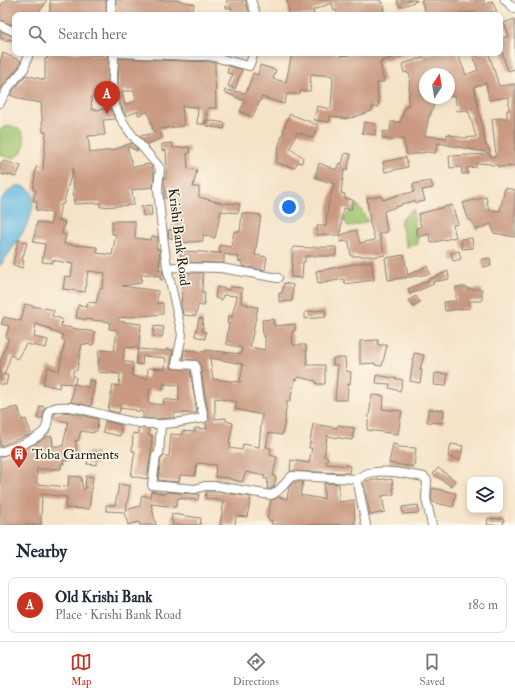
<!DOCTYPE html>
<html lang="en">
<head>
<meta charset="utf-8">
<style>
  body { margin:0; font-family:"IM FELL Double Pica",serif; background:#f6f6f7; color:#1f2937 }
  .controls { position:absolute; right:12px; bottom:12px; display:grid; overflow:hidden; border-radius:8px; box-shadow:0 2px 6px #0003 }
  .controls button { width:36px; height:36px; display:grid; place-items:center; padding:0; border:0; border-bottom:1px solid #e0e1e3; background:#fff; color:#1f2937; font:20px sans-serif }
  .compass { position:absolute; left:419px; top:68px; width:36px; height:36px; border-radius:50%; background:#fff; box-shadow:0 2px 6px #0003; rotate:12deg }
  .you { position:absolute; left:289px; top:207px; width:14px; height:14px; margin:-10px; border:3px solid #fff; border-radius:50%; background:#1a73e8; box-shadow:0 0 0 6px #1a73e833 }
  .badge { display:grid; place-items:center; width:26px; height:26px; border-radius:50%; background:#c8321e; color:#fff; font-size:13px; font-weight:700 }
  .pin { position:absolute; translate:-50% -33px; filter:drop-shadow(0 1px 2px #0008) }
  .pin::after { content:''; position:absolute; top:21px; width:14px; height:12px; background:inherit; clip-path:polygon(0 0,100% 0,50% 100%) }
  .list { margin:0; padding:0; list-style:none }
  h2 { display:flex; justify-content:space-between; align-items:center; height:52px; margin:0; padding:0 16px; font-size:17px }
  h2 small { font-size:13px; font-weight:400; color:#747a83 }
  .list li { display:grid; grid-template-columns:26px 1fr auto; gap:12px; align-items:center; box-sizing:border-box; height:56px; margin:0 8px 8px; padding:0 8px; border:1px solid #e0e1e3; border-radius:8px }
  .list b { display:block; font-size:15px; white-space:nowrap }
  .list p { margin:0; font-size:13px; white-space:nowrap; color:#747a83 }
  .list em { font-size:13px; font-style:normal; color:#747a83 }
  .icon { flex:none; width:22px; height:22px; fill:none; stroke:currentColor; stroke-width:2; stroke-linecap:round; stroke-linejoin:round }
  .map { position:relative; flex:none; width:515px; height:525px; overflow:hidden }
  .search { position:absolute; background:#fff; box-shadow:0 2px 6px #0003; left:12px; right:12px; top:12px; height:44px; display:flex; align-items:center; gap:10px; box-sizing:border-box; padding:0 14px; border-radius:8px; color:#747a83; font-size:15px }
  .sheet { height:116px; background:#fff }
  nav { display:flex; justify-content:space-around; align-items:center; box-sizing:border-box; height:56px; border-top:1px solid #e0e1e3; background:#fff; font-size:11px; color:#747a83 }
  nav a { display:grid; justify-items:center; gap:2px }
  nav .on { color:#c8321e }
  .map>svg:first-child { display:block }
  .green { fill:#9ec26c; stroke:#5d6f44 }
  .water { fill:#68bae4; stroke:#426b80 }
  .building { fill:#c99981; fill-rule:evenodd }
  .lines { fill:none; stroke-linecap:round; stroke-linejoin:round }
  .street-casing { stroke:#888072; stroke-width:10 }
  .street { stroke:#fff; stroke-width:8 }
  .labels { text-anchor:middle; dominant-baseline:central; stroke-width:3.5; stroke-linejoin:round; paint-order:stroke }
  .street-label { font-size:14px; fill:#1c1c1c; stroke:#fcf5e5 }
  .poi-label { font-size:14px; fill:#1c1c1c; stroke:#fcf5e5; text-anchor:start }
</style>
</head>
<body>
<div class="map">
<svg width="515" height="525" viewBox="0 0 515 525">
  <rect width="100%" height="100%" fill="#fcf5e5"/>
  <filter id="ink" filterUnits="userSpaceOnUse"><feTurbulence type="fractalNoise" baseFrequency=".025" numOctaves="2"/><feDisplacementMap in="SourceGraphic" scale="8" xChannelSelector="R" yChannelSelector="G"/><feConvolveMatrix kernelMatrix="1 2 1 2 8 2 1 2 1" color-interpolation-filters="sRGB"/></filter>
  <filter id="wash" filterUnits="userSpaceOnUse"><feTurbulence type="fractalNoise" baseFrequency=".012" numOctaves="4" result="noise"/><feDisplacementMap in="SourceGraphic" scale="16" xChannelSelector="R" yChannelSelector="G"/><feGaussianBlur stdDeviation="0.9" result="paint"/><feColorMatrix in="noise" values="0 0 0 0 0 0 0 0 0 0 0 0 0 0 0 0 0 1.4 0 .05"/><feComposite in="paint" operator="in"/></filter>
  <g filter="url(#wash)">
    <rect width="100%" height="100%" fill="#f5e3c8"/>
    <path class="green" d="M10 126C31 129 27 156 12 158 8 158 4 156 0 154V130L5 127Z
      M357 204 368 221 349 227 343 219Z
      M413 209 418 244 407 247 400 221Z"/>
    <path class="water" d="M16 186C21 185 29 188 32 192 39 217 13 246 0 266V201L5 195Z"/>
    <g id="blocks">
      <path class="building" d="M5 0H47L37 15H26L18 12 17 15H15V26L0 20V7Z
        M50 0H106V15H50Z
        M116 0H176L194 4 192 15H116Z
        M227 0H246V6H247L250 15H231L232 8H226Z
        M287 0H380L381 3H383L384 12 366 15H338L336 10 334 11 332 3 313 10 314 15H289Z
        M397 0H417V1L400 7Z
        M421 0H484V5L492 1 497 12 459 13V15H427Z
        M515 19V69L508 71 500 46V39L509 36 504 23Z
        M0 31 15 37V41L8 39V41L0 38Z
        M3 53 21 61 19 66 4 84 0 91V61Z
        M48 53H90V55H104V53H108V96L91 97 92 110 111 109 115 119 103 120 105 135 88 136 90 153 111 150V151L132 143 138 151 127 146 133 167 149 164 152 167 154 175 153 187 132 190 134 205 100 207V203L74 204 73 168 63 205 61 204 58 220 65 222 62 234 66 235 64 244 97 247V253L112 255 116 234H112V221H135V238L151 240 152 236 158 237 156 248 159 249 160 259 159 270H162L164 279 161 280 160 276 142 274 141 283 122 286 158 291 157 303H163V314L118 318V321L141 324 139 348 125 347 123 361 133 363 132 376 147 379 148 368 165 369 166 358 143 356 142 365 136 364 138 349 166 351V349L173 350 171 363 172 368 190 370 197 413H174V418L153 419 143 418V412L136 411V410L120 408 119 413 108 410 113 385 119 386 120 374 98 372 99 350 114 351 117 330 109 329 110 322 76 318 78 305 87 307 88 302 96 303 100 288 102 289 105 273 88 271 85 292 63 289 65 276 71 277 73 264 52 260V263L42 262 45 244 33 242 37 222 50 225 53 213 36 210 37 201H33L36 190H33L36 167 43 169 46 132H43L41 103 24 100 10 95 26 75 45 80V59H47ZM163 384 179 385V401L164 399 163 405 148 403 150 389 163 390Z
        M292 53H341V56L362 53H404V55L381 61 382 62 380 63 384 82 377 83 379 107H372V111L351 118 348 117 347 119 330 116 329 122 314 120 317 106 331 109 333 76 311 74 310 91H300V94H287L284 104 262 97 252 117 240 111 245 101 224 92 225 90 246 93 253 73 258 75 260 65 276 70 273 79 286 82Z
        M439 53H457L466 75 478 70 472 53H483L484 55 489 54 499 86 515 84V166L498 167V165H491V164L476 163V167L467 168 468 174H462L461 167 450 168 449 156 490 154 491 157 496 156 492 119 507 118V110H509V97L489 100 486 83 474 87 486 146H488L490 153 438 143 435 153 428 152 407 155 403 139 389 140 382 138 383 131 390 132 391 122H400L406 105 408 106 410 74H408L407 72 404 73 402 64 423 58 422 55ZM425 74H449L452 90H449V97L455 96 457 111 467 110V112H469L476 137 463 138 447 134V138L425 136 429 116H430L436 98H425Z
        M119 58 209 62 215 63 216 108H207L205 124H197L198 107 182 106 184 126 160 129 162 138 147 144 140 136 154 133 148 112 138 115V111L126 116 119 101 118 84ZM122 91H134L136 101 125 105Z
        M229 66 242 70 235 89 228 86 233 74 227 73Z
        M290 114 318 125 313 138 297 132 290 149 303 157 302 163 298 162 294 168 276 163 279 145 284 130H283Z
        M207 120 225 123 224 129 206 126Z
        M364 122 376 124 375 135 362 133Z
        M172 143 173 148 189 147 190 153 187 154 188 168 197 170 193 187H199V197L225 204 226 203 240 204 238 213 221 211 215 238 203 235V241L179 243V239L169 238 168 230H172L174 198H165V186H164V178H166V171L167 170 166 150 162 151V144Z
        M345 153 351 154 347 171 344 170 341 193 345 194 344 198 353 200 351 210 343 208 340 235H317V226H326L328 205 334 184 315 177 319 163 336 170 339 163 342 164Z
        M406 157 408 167 385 172 383 162Z
        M4 161 21 166 16 177 5 174V175L0 174V162L3 163Z
        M431 181 433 188 422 190 425 201 415 203V201L401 204 402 205 384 211 387 232 379 234 385 255 372 257V256H351L349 241 340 242 341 235 356 230 360 243 375 240 370 223 367 198 382 196 383 200 398 195 414 192 413 184Z
        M505 188 515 190V237L494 233 491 224 476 230 471 220 469 221 463 203 486 197 489 210 500 211Z
        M151 205 152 215 143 216 142 206Z
        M452 205 458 224 453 225 456 237 431 243 429 234 418 237 416 228 421 227 418 214Z
        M242 213 261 215 255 255 267 257 265 270 242 266V262L238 261 239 257 224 254V263L180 262 181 251 222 253H219L220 245 231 247 234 231 240 232Z
        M472 238 473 248 462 249 461 239Z
        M18 240 27 243 22 260 24 261 22 268 13 265Z
        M293 247 313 248V247H336V256H305V262H303L302 278 291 277Z
        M459 251 461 259 453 261 451 253Z
        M404 255 408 275 427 266 430 274 388 280 385 258Z
        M490 258 491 266 483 267 482 259Z
        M371 261 374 280 345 284 344 279 318 284 316 271Z
        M448 271 449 279 432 282 434 284 410 294 408 289Z
        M181 273H203L202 292H205L204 306 198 305 196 316 183 315 181 304 183 286H180Z
        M284 283 293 285 292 301 279 302V293H282Z
        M217 287 230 290V287L242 288 241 303 248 304 247 305 258 307 250 347 265 350V336H263L262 320 273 319 274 326 295 324V331H292L293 345H306L307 365H325V384H316V381L298 377 297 380 295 379 290 401H287L285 417H286L282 435 269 433 266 447 271 448 270 455 277 457 273 476 276 477 274 487 270 489H267L268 479H264L265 476 246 472 242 482 230 479V478L215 477 216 465 197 463 195 476 180 475 179 482 158 480 161 459 164 456H169L171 434 182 435V431L195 432V428L207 429 206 423 209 419 200 364 196 360 183 359 184 350 205 352V350L241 354 242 348 226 344 229 323H227L228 316 232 317 237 296 223 295 222 300 215 298ZM210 358 243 364 240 382 213 379ZM215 398 237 402 235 409 262 415 259 447 243 444 242 450 230 448 231 444H229L233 423 226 421V418L215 419Z
        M456 287H467V289H482V301H469L470 308 445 311 444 302 456 301Z
        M416 296 420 302 413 307 409 300Z
        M25 304 45 309V308L54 310 52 316 62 319 61 326 95 332 93 345 82 344 77 370 73 371V376L76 377 75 384 60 383 59 388 43 384 48 367 59 371 65 340H62L63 335 51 331V329L36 324 34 337 48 340 46 348 26 344 17 359 11 355 4 375H8L6 385 0 384V362L9 338 6 337 9 326 1 324 4 317 21 321Z
        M325 310 326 317 305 319V312Z
        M199 318 203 319 202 331 206 332 205 339 195 336Z
        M154 326 164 327 162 337 153 336Z
        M378 340V345H387L382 366 375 365V363L360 364V341Z
        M414 353 424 355 420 370H422L420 383 410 381Z
        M333 358H345L346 371 351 372 350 384H348L347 400H335L338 365H333Z
        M435 373 448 374 446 386 434 385Z
        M377 375 403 380 400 391 389 388 390 384 376 383Z
        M89 380 95 381 91 406 71 402 74 384 88 387Z
        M372 395 384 396 382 409 402 411 398 434 367 430Z
        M40 406 45 407 42 419 37 418Z
        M18 407 22 420 26 419 31 434 0 446V411Z
        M428 409 444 410 443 423 427 422Z
        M60 412 73 413 98 419 97 431H94V433L81 431 78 441 75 440 78 459 63 461 64 464H61V469H37V484L68 487 69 476 81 477 83 490 85 489 86 476 93 477 89 509 65 508 67 497 42 494 41 525H0V457L27 448 46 437 52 436 53 446H63L68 422 54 419V414Z
        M105 421 121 425 120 436 103 432Z
        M313 424 337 428 338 425 354 428 352 440 327 436 324 456 328 457 326 464 350 466 349 473 290 471 291 460 309 463 312 448H309Z
        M138 428 149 429 148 435H152L151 453 147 479 131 476 135 451H132L133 433 138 434Z
        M393 444 398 445V447L416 448 414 467 389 463Z
        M451 444 463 446 460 460 448 457Z
        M88 452 97 453 96 465 87 464Z
        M438 468 456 481 452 487 433 474Z
        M385 479V480L392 479 394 494 382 496 385 512 370 515 364 483 366 481Z
        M294 482H303L300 495 324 499V483L339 484V502L354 500 355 525 271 524 272 521 267 519 271 500 279 497 287 499 289 487Z
        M119 484 130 486 126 510 140 506 142 495 150 497 151 491 166 494V492L194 494H199L198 500 178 498 176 507 151 504 156 525H140L139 522 128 525 124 512 106 511V505H115Z
        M432 488 456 493 453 507 432 502Z
        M206 492H217L251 497 247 517 236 516 235 525H220L224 501 205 498Z
        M418 505 419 513 403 514 402 507Z
        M172 514 201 518 200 525H172L173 521H171Z
        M488 518 504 519 503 525H487Z"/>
    </g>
  </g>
  <g filter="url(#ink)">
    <use href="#blocks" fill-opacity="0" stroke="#888072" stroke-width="1"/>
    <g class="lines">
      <defs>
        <path id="street" d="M111 0V15
          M251 0 256 15
          M505 0 515 9
          M0 25 15 32
          M120 53 191 56H210L249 66 254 53
          M0 103 8 88 24 69 29 53
          M167 267 221 268 278 278
          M161 424 159 454 156 456 152 485 195 489 205 486H217L271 495C280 492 285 482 292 476L357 479 366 525
          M0 452C11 449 39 439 45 430 48 425 48 416 49 411 59 401 88 411 100 414 120 419 140 425 161 424 175 424 190 420 204 418L199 395 195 365 176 364 182 335 167 267 161 220 158 188 160 168C145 149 120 126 114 102 111 87 114 69 114 53
          M357 479C361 477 365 474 369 473 386 469 407 474 424 477L427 480 426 499 432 525"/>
      </defs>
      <use href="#street" class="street-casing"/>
      <use href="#street" class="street"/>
    </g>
  </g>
  <defs>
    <symbol id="building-pin" viewBox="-11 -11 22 30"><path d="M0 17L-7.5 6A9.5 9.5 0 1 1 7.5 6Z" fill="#c8321e" stroke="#fcf5e5"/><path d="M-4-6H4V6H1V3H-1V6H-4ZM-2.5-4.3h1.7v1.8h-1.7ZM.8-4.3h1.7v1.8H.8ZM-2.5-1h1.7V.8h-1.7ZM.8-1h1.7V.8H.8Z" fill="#fff"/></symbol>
  </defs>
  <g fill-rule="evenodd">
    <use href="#building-pin" x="9" y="444" width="20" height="27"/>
  </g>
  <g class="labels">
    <g class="street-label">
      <text transform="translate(179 237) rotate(83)">Krishi Bank Road</text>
    </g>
    <g class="poi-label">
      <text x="32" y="454">Toba Garments</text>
    </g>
  </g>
</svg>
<div class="controls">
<button><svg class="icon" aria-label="layers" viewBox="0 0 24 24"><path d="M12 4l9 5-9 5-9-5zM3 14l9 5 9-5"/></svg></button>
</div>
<svg class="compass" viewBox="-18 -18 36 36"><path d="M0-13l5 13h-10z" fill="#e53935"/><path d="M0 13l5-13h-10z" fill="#747a83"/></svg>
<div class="you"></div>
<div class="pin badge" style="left:107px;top:114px">A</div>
<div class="search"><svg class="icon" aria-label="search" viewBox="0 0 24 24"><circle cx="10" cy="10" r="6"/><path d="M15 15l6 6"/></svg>Search here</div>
</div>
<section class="sheet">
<h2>Nearby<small></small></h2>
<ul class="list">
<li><span class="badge">A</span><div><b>Old Krishi Bank</b><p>Place · Krishi Bank Road</p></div><em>180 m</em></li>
</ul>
</section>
<nav>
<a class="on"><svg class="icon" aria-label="map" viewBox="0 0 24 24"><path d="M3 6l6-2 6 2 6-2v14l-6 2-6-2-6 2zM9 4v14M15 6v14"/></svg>Map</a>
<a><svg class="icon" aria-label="directions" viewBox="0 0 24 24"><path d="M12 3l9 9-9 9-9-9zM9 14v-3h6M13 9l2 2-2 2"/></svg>Directions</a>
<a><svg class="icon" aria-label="saved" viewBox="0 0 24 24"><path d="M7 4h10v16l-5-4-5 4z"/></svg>Saved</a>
</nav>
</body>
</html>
